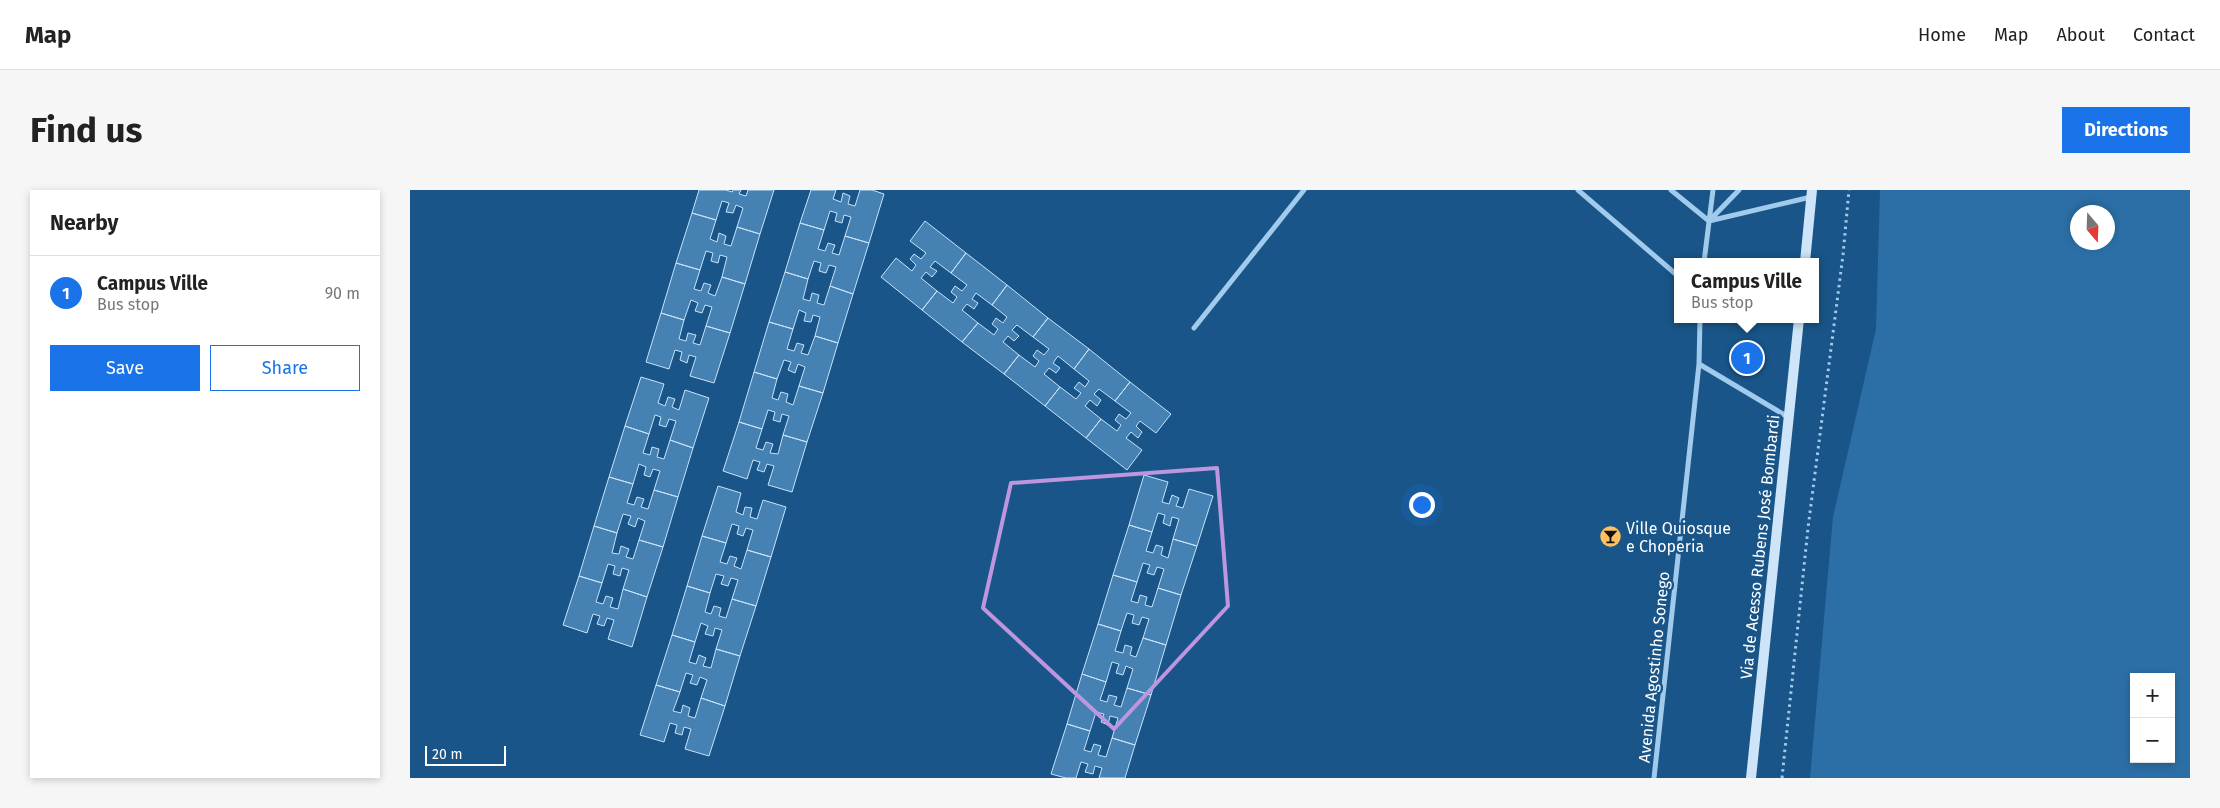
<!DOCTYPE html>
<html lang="en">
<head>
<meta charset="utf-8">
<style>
  body { margin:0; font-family:"Fira Sans",sans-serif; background:#f6f6f6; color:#222 }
  .controls { position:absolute; right:15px; bottom:15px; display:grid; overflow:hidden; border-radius:0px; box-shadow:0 2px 8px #0003 }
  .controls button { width:45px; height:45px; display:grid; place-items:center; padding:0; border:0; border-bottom:1px solid #e0e0e0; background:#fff; color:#222; font:25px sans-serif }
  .compass { position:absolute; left:1660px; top:15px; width:45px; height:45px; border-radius:50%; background:#fff; box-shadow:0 2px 8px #0003; rotate:161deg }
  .scale { position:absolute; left:15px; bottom:12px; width:81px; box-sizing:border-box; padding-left:5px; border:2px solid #fff; border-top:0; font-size:14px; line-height:18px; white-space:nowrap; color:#fff; -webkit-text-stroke:4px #195588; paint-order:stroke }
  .you { position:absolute; left:1011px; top:314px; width:18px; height:18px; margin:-12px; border:4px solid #fff; border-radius:50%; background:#1a73e8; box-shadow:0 0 0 8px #1a73e833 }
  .badge { display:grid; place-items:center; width:32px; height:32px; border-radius:50%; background:#1a73e8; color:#fff; font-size:16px; font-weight:700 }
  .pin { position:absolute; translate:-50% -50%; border:2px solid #fff; box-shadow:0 1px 5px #0006 }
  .popup { position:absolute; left:1264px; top:68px; width:145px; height:65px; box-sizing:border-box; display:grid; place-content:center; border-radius:0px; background:#fff; filter:drop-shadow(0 1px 4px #0005); font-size:16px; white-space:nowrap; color:#767676 }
  .popup b { font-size:19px; color:#222 }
  .popup::after { content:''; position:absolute; left:50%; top:100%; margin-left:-10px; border:10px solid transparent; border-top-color:#fff }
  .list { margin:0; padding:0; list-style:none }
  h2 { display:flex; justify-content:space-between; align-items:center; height:65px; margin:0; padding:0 20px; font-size:21px }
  h2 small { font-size:16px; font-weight:400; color:#767676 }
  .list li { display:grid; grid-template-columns:32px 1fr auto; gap:15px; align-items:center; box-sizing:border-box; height:75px; padding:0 20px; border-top:1px solid #e0e0e0 }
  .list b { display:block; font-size:19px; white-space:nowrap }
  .list p { margin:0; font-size:16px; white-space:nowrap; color:#767676 }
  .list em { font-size:16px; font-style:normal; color:#767676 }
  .actions { display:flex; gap:10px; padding:15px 20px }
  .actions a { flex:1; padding:11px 0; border:1px solid #1a73e8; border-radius:0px; text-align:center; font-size:18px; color:#1a73e8 }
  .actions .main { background:#1a73e8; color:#fff }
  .map { position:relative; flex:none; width:1780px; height:588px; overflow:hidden; border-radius:0px }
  header { display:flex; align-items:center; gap:30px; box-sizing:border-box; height:70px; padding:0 25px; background:#fff; border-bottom:1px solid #e0e0e0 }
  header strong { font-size:24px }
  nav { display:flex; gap:28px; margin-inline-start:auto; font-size:18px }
  .intro { display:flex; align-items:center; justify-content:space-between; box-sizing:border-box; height:120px; padding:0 30px }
  h1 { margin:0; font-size:35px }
  .button { padding:12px 22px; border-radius:0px; background:#1a73e8; color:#fff; font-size:18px; font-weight:700 }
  main { display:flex; gap:30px; padding:0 30px }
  aside { flex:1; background:#fff; border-radius:0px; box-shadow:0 2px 8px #0003 }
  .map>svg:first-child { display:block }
  .green { fill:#2c6fa6; fill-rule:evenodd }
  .building { fill:#4581b3; stroke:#c7e3f9 }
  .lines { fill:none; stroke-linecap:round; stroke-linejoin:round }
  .path { stroke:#a1cbed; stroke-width:3; stroke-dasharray:2.5 4; stroke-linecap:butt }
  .street { stroke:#a1cbed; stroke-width:5 }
  .secondary { stroke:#cee5f9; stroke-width:10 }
  .marked { fill:none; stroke:#bd96df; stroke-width:4; stroke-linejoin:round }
  .labels { text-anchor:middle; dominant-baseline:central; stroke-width:5; stroke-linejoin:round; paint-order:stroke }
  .poi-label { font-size:16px; fill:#fff; stroke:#195588; text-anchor:start }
  .street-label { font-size:16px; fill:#fff; stroke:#195588 }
</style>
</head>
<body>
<header>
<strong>Map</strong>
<nav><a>Home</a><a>Map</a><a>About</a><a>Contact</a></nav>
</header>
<div class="intro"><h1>Find us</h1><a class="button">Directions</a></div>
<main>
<aside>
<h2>Nearby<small></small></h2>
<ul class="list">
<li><span class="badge">1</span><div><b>Campus Ville</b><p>Bus stop</p></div><em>90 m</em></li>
</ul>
<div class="actions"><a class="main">Save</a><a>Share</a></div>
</aside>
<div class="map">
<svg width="1780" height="588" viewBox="0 0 1780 588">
  <rect width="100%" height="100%" fill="#195588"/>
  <path class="green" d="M1470 0H1780V588H1400L1423 327 1466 139ZM1668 22H1698V52H1668ZM1724 487H1761V569H1724Z"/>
  <path class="building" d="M289 0H316L322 2 323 0H331L329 4 336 6 338 0H364L350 44 327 37 333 18 326 15 323 23 316 22 319 13 312 11 306 30 282 23Z
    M401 0H426L423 9 431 12 433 3 440 6 438 14 445 16 450 0H462L474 4 459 53 435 46 441 27 434 25 432 33 425 31 427 23 420 21 414 40 390 33Z
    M282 23 306 30 300 49 307 52 309 43 316 46 314 54 321 56 327 37 350 44 335 94 312 87 317 67 310 65 308 73 301 71 303 63 296 61 290 80 266 73Z
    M515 31 556 63 541 83 525 71 520 77 527 81 522 87 516 82 511 88 527 101 512 120 471 87 486 68 502 81 506 75 500 69 504 64 511 69 516 63 500 51Z
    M390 33 414 40 408 59 415 61 418 53 425 55 422 63 429 65 435 46 459 53 443 104 420 96 426 77 419 75 416 83 409 81 411 73 404 71 398 89 375 82Z
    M556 63 597 95 582 115 566 103 562 109 568 113 564 119 557 114 552 120 568 133 552 152 512 120 527 101 543 113 547 107 541 102 545 96 552 101 557 95 541 83Z
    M266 73 290 80 284 99 291 101 294 93 301 95 298 103 305 106 312 87 335 94 320 143 296 136 302 117 295 115 292 123 285 121 288 113 281 110 274 130 251 123Z
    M375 82 398 89 393 109 400 111 402 103 409 105 407 113 414 115 420 96 443 104 428 153 405 146 410 127 403 125 401 132 394 131 396 123 389 120 383 139 359 132Z
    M597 95 638 128 623 147 607 135 602 140 609 146 604 151 598 146 593 152 609 165 594 184 552 152 568 133 584 145 588 139 582 134 586 128 593 133 597 127 582 115Z
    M251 123 274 130 269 149 276 151 278 143 286 145 283 153 290 155 296 136 320 143 304 193 280 186 286 167 279 165 277 173 270 170 272 162 265 160 259 179 236 172Z
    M638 128 679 159 664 179 648 166 643 173 650 178 646 183 639 178 634 184 650 197 635 216 594 184 609 165 625 177 629 171 623 166 627 160 634 165 639 159 623 147Z
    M359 132 383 139 377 159 384 161 387 153 394 155 391 163 398 165 405 146 428 153 413 203 389 196 395 177 388 174 385 183 378 180 381 172 374 170 367 189 344 182Z
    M679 159 720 192 705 211 689 199 684 204 691 210 687 216 680 210 675 216 691 229 676 248 635 216 650 197 666 209 671 203 664 198 669 192 675 197 679 191 664 179Z
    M344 182 367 189 362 208 368 210 371 202 378 204 376 212 383 215 389 196 413 203 397 252 373 245 379 226 372 224 370 232 363 230 365 222 358 220 352 239 329 232Z
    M231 187 254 194 248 213 255 216 258 207 265 209 262 217 269 220 275 200 299 208 283 258 260 250 266 231 259 229 256 237 249 235 251 227 245 225 239 244 215 236Z
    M720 192 761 224 746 243 730 231 726 236 732 242 728 248 721 242 716 248 732 260 717 280 676 248 691 229 707 241 711 235 705 230 709 224 716 229 721 223 705 211Z
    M329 232 352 239 346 258 353 260 356 252 363 254 360 263 368 264 373 245 397 252 382 302 358 295 364 276 357 274 354 282 347 280 350 272 343 270 337 289 313 281Z
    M215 236 239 244 233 263 240 265 242 257 249 259 247 267 254 269 260 250 283 258 268 307 244 300 250 281 243 279 240 287 234 285 236 277 229 274 223 294 199 287Z
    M734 285 758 292 752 312 759 314 762 305 769 308 766 316 773 318 779 299 803 306 787 356 763 349 769 329 762 327 760 336 753 333 755 325 748 323 742 342 719 335Z
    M199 287 223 294 217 313 224 315 227 307 234 309 231 317 238 319 244 300 268 307 253 357 229 350 235 331 228 328 225 337 218 334 221 326 213 324 207 343 184 336Z
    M308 296 331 303 326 322 333 325 335 317 342 318 340 327 347 329 353 310 376 317 361 367 337 360 343 340 336 338 333 346 327 344 329 336 322 334 316 353 292 346Z
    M719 335 742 342 736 361 743 363 746 355 753 357 751 365 758 368 763 349 787 356 771 405 748 398 754 379 747 377 744 385 737 383 740 375 733 373 727 392 703 385Z
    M184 336 207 343 202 363 209 364 211 356 219 359 216 367 223 369 229 350 253 357 237 407 213 399 219 380 212 378 210 386 203 384 205 376 198 374 192 393 169 386Z
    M292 346 316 353 310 372 317 374 320 366 327 368 324 376 331 379 337 360 361 367 346 416 322 409 328 390 321 388 318 396 311 394 314 386 306 384 300 403 277 396Z
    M703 385 727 392 721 411 728 413 730 405 737 407 735 415 742 417 748 398 771 405 756 455 733 448 739 429 732 427 729 435 722 433 724 425 717 423 711 441 688 434Z
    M169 386 192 393 186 412 193 414 196 406 203 408 200 417 208 419 213 399 237 407 222 457 198 449 204 430 197 428 194 436 187 434 190 426 183 424 177 443 153 435Z
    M277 396 300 403 295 422 301 424 304 416 311 418 309 426 316 428 322 409 346 416 330 466 306 459 312 440 305 438 303 446 295 444 298 436 291 433 285 452 262 445Z
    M688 434 711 441 705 461 713 463 715 455 722 457 720 465 726 467 733 448 756 455 741 505 717 498 723 479 716 476 713 485 706 483 709 474 702 472 696 492 672 484Z
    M262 445 285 452 279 472 286 474 289 465 296 468 293 476 301 478 306 459 330 466 315 516 291 508 297 490 290 487 287 495 280 493 283 485 276 483 270 502 246 495Z
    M672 484 696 492 690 510 697 512 699 505 707 507 704 515 711 517 717 498 741 505 725 555 702 548 708 528 700 526 698 535 691 532 694 524 686 522 680 541 657 534Z
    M246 495 270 502 263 521 271 523 273 515 280 518 278 526 285 528 291 508 315 516 299 566 275 559 281 539 274 537 272 545 265 543 267 535 260 533 254 552 230 545Z
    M657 534 680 541 674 560 681 562 684 554 691 556 688 565 696 567 702 548 725 555 715 588H689L692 578 685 576 683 584 675 582 678 574 671 572 666 588H656L641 584Z"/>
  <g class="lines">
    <path class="path" d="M1372 588 1398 338 1433 65 1439 0"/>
    <path class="street" d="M1168 0 1268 86
      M1261 0 1299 31
      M1299 31 1401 7
      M1299 31 1329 0
      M1294 72 1303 0
      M784 138 894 0
      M1289 174 1378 227
      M1244 588 1289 174 1290 129"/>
    <path class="secondary" d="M1395 72 1402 0
      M1341 588 1389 129"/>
  </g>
  <path class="marked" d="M807 278 818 416 704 539 573 418 601 293Z"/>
  <defs>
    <symbol id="bar-disc" viewBox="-11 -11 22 22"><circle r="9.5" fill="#ffc05d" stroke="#195588"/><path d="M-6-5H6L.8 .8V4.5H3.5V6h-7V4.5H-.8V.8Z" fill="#111"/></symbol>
  </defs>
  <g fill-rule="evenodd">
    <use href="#bar-disc" x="1188" y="334" width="25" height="25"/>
  </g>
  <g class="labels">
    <g class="poi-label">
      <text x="1216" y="338">Ville Quiosque<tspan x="1216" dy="18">e Choperia</tspan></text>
    </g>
    <g class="street-label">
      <text transform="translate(1350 357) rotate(-84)">Via de Acesso Rubens José Bombardi</text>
      <text transform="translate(1244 477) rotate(-84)">Avenida Agostinho Sonego</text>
    </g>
  </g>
</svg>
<div class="controls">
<button>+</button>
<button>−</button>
</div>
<svg class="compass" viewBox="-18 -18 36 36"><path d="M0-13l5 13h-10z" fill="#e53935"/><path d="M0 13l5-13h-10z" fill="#767676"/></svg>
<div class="scale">20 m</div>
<div class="you"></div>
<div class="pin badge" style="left:1337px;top:168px">1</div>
<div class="popup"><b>Campus Ville</b>Bus stop</div>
</div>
</main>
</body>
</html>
